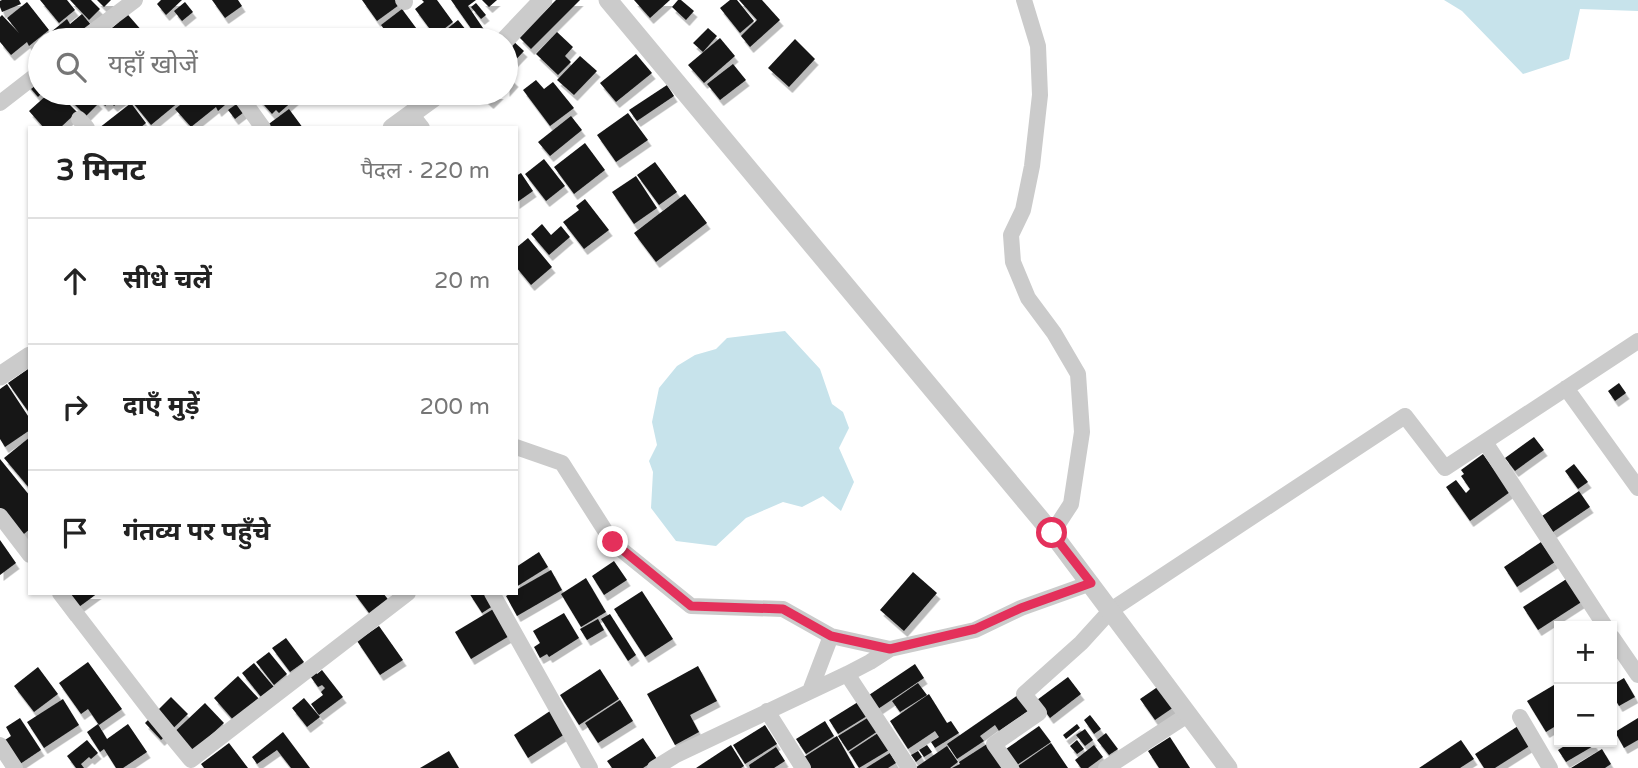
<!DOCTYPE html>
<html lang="hi">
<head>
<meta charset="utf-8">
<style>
  body { margin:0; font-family:"Varela Round","Noto Sans Devanagari",sans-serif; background:#f2f2f2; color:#222 }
  .controls { position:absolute; right:21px; bottom:21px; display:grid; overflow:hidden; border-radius:0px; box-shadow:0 2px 5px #0004 }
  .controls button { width:63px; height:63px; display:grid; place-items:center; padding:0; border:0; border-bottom:2px solid #e0e0e0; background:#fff; color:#222; font:35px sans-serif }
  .stop { position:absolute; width:21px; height:21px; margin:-16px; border:5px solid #e4305b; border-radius:50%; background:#fff }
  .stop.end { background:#e4305b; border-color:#fff; box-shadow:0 2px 7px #0008 }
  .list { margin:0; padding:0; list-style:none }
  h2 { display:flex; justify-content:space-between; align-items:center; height:91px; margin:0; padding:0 28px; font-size:30px }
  h2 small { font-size:23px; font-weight:400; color:#767676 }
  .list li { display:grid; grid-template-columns:46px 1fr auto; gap:21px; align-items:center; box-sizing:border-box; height:126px; padding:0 28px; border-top:2px solid #e0e0e0 }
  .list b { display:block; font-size:26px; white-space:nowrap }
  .list em { font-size:23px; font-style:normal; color:#767676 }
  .icon { flex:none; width:38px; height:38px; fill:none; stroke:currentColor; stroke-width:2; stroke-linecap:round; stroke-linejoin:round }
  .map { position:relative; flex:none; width:1638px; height:768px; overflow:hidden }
  .search { position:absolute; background:#fff; box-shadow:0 2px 5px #0004; left:28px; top:28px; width:490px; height:77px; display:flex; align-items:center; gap:18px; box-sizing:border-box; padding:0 24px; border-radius:38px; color:#767676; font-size:26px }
  .panel { position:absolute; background:#fff; box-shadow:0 2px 5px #0004; left:28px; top:126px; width:490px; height:469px; border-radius:0px }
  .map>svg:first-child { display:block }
  .water { fill:#c7e3eb }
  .building { fill:#151515; filter:url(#shadow) }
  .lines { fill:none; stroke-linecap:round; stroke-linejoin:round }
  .minor { stroke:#cbcbcb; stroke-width:16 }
  .tertiary { stroke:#cbcbcb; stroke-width:19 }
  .route { stroke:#e4305b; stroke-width:9 }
</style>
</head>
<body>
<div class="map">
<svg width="1638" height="768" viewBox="0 0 1638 768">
  <defs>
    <filter id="shadow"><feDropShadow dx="3.5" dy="6" stdDeviation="0" flood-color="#0004"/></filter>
  </defs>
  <rect width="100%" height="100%" fill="#fff"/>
  <path class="water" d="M1444 0H1638V11L1580 9 1569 59 1523 74 1462 11Z
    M785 331 820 369 832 404 843 412 849 428 839 448 854 482 841 511 823 496 802 507 783 502 746 518 716 546 676 541 651 508 653 472 649 461 657 445 652 422 659 388 677 366 695 355 716 349 727 338Z"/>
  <path class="building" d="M2 0H19L21 4 2 12 0 7V1Z
    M40 0H67L75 10 59 23Z
    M70 0H91L100 9 89 20Z
    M97 0H111L104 7Z
    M161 0H182L166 15 157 4Z
    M212 0H238L242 6 225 18Z
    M362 0H406L377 21Z
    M422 0H437L453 22 435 36 415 9 424 2Z
    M451 0H476L468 6 485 31 477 37Z
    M482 0H497L489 7Z
    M556 0H580L531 49 519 37Z
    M634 0H670L650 18Z
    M678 0H681L694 11 686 20 672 7Z
    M730 0H737L754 21 740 33 720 8Z
    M739 0H762L780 20 750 47 741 36 757 20Z
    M27 2 49 30 29 46 27 42 11 55 0 42V17L2 15 19 33 7 18Z
    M185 2 193 12 182 21 174 11Z
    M476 3 486 15 481 19 471 7Z
    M122 8 150 40H102L100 38 119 22 113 16Z
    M402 9 425 40H392L381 25Z
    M82 14 92 26 74 40H57L51 32 67 19 70 24Z
    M458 20 474 40H438L436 38Z
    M708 28 717 36 703 52 693 43Z
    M247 30 256 40H235Z
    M308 30 318 40H297Z
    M557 32 573 47 565 56 571 62 558 75 536 54Z
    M720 38 735 56 704 83 688 65Z
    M795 39 815 59 789 87 768 68Z
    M512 40 524 51 507 69 506 67V47Z
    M636 54 652 73 616 102 600 83Z
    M580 56 597 71 574 95 557 80Z
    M733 64 746 80 720 100 707 84Z
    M40 69V93H42L38 97 26 83Z
    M506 72 515 81 506 91Z
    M536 80 544 89 553 82 574 108 550 126 523 90Z
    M667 85 674 96 637 121 629 110Z
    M49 93H58L77 112 60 128H44L29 111Z
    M69 93H89L99 103 86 116 66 96Z
    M95 93H120L124 98 114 106 110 102 105 106Z
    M125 93H182L185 97 151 125Z
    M195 93H227L232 99 218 111 216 107 191 127 175 109Z
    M255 93H302L279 113 276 110 272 114 256 96 257 95Z
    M479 93H500L490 103Z
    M242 100 248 109 235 119 228 110Z
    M131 103 146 123 140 128H99Z
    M289 109 303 128H268L266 126Z
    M628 113 648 140 616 162 597 135Z
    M571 116 582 130 550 156 538 142Z
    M585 143 605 170 574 194 554 167Z
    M544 159 565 186 546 201 525 174Z
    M655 162 677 192 659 205 637 175Z
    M521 173 533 191 516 203V176Z
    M636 176 657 208 634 224 612 192Z
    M685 194 707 223 656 262 634 233Z
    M585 199 609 230 584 249 563 222 579 210 576 206Z
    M542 224 551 235 561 226 570 237 549 255 531 234Z
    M528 238 552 267 531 285 516 267V248Z
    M28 369 30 371V414L8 383Z
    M1619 383 1626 393 1615 401 1608 391Z
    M7 384 30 419V430L5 447 0 439V389Z
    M30 437V489L4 458Z
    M1534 437 1544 450 1515 471 1505 458Z
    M1483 454 1510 492 1470 521 1446 487 1456 480 1466 493 1470 489 1461 476 1464 474 1461 470Z
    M0 459 30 496V529L19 538 0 515Z
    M1574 464 1588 482 1578 489 1565 471Z
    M1579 491 1590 507 1553 532 1542 516Z
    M0 540 16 563 0 575Z
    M1541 542 1555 562 1517 587 1504 567Z
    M539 552 548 567 516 587V567Z
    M614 561 627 580 604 595 592 576Z
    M551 570 562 590 517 616 506 596 511 593H516V590Z
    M913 572 937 593 904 631 880 610Z
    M586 578 606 612 581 627 561 594Z
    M1568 578 1583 601 1538 630 1523 607Z
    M642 591 673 639 645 657 614 609Z
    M52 593H98L68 615Z
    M354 593H383L391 603 372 617Z
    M469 593H488L496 604 482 613Z
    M495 608 511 635 471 659 455 632Z
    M564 613 579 638 549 657 547 654 540 658 534 647 540 643 533 631Z
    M610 614 636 655 628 661 601 619Z
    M598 619 604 630 587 640 580 629Z
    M379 626 403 660 380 675 357 641Z
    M286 638 304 662 290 672 272 648Z
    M269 652 287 674 274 685 256 662Z
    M88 662 122 709 99 725 88 709 81 714 59 683Z
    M254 663 274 687 261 697 242 673Z
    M915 664 924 678 878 709 869 695Z
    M698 666 717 701 690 715 699 732 675 745 647 694Z
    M38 667 58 694 34 712 14 686Z
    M600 669 619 699 579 725 560 695Z
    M322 670 343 697 319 715 311 704 323 695 321 692 325 688 322 685 318 687 310 676 315 671 317 674Z
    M238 676 260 700 235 722 214 698Z
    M1068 677 1081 694 1050 718 1037 700Z
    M1624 678 1635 697 1619 706 1612 694V685Z
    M1559 682V724L1546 732 1527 701Z
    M918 683 927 695 900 712 892 701Z
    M1159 686 1174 707 1155 720 1140 699Z
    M1021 693 1031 709 999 731 995 725 980 736 984 741 957 759 947 744Z
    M929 694 947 723 951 721 959 733 935 748 931 742 939 737 935 731 908 749 890 721Z
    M171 697 188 714 161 740 145 723Z
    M304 698 320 717 307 727 292 708Z
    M63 699 79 725 44 748 27 722Z
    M620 700 633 721 598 743 585 723Z
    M858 702 867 716 838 734 829 720Z
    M205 703 224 723 185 759 167 739Z
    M550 711 565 734 528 758 514 735Z
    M1090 715 1101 729 1094 734 1084 720Z
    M869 717 878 731 848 751 838 736Z
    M20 718 41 750 20 764 5 740 11 736 6 727Z
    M1638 718V740L1624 748 1615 732Z
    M825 721 834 736 806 754 796 739Z
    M98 724 107 739 128 724 147 752 123 768H116L104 749 100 752 87 732Z
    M1077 724 1080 728 1066 739 1063 735Z
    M765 725 777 744 745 764 733 745Z
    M1039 726 1051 742 1017 765 1006 749Z
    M1518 726 1531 745 1495 768H1484L1475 754Z
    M1085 729 1093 740 1085 746 1076 735Z
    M283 732 310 768H291L277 750 257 764 252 757Z
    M878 733 889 750 859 768 849 752Z
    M1106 733 1118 749 1109 755 1097 740Z
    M837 736 855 768H811L804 757Z
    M1170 737 1190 768H1159L1148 751Z
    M643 738 657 759 643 768H612L607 761Z
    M87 740 98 753 91 759 89 757 81 764 84 768H76L67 756Z
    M1077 740 1084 749 1077 754 1070 746Z
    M1461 740 1474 759 1460 768H1419Z
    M1571 742H1593L1595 745 1566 762 1558 750Z
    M229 743 248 768H204L201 764Z
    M1051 743 1068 768H1020L1018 766Z
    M987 744 1004 768H952L960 764 959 762Z
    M731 745 744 766 741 768H696Z
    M927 745 932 752 924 757 919 750Z
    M1094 745 1103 757 1088 768H1081L1075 760Z
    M947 746 958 762 950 768H915Z
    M776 747 785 761 774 768H750L749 765Z
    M1602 749 1611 764 1605 768H1571Z
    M449 751 459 768H420Z
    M918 751 922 757 916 762 911 755Z
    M890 753 896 763 888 768H866Z"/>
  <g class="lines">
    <path class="minor" d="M403 0 405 2
      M1024 0 1038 46 1040 95 1032 166 1023 210 1011 235 1013 262 1028 298 1054 333 1078 374 1082 432 1071 504 1052 533
      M82 40 135 0
      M238 93 263 128
      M0 103 40 72
      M411 114 422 128
      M79 119 87 128
      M1566 388 1638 488
      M1485 442 1605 626
      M516 447 562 463 613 543 691 606 783 609 831 636 890 649
      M0 516 30 555
      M60 593 153 714 191 760 408 593
      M492 593 590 768
      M1612 637 1638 675
      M847 674 909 768
      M810 691 831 636
      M767 711 803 768
      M1520 717 1550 768
      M0 745 15 768
      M655 768 676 755 847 674 870 662 890 649 975 630 1021 608 1091 583
      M1011 768 994 744 1039 713 1024 694 1081 643 1111 610 1405 416 1445 468 1638 341
      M1106 768 1189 714"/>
    <path class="tertiary" d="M608 0 1052 533 1228 768
      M505 40 543 0
      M392 128 440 93
      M0 376 30 356"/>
  </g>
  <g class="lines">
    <path class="route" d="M613 542 691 606 783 609 831 636 890 649 975 629 1021 608 1091 583 1052 533"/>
  </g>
</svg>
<div class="controls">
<button>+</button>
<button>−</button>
</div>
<div class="stop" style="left:1052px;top:533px"></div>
<div class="stop end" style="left:613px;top:542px"></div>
<div class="search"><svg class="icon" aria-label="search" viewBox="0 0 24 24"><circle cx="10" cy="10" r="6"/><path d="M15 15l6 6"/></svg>यहाँ खोजें</div>
<section class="panel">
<h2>3 मिनट<small>पैदल · 220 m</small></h2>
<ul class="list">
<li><svg class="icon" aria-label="ahead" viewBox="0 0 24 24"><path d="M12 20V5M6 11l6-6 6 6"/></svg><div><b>सीधे चलें</b></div><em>20 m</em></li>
<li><svg class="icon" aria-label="right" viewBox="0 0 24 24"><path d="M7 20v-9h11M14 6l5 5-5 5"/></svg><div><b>दाएँ मुड़ें</b></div><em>200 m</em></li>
<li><svg class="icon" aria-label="arrive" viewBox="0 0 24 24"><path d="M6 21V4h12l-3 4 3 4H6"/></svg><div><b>गंतव्य पर पहुँचे</b></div></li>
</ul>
</section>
</div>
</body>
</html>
